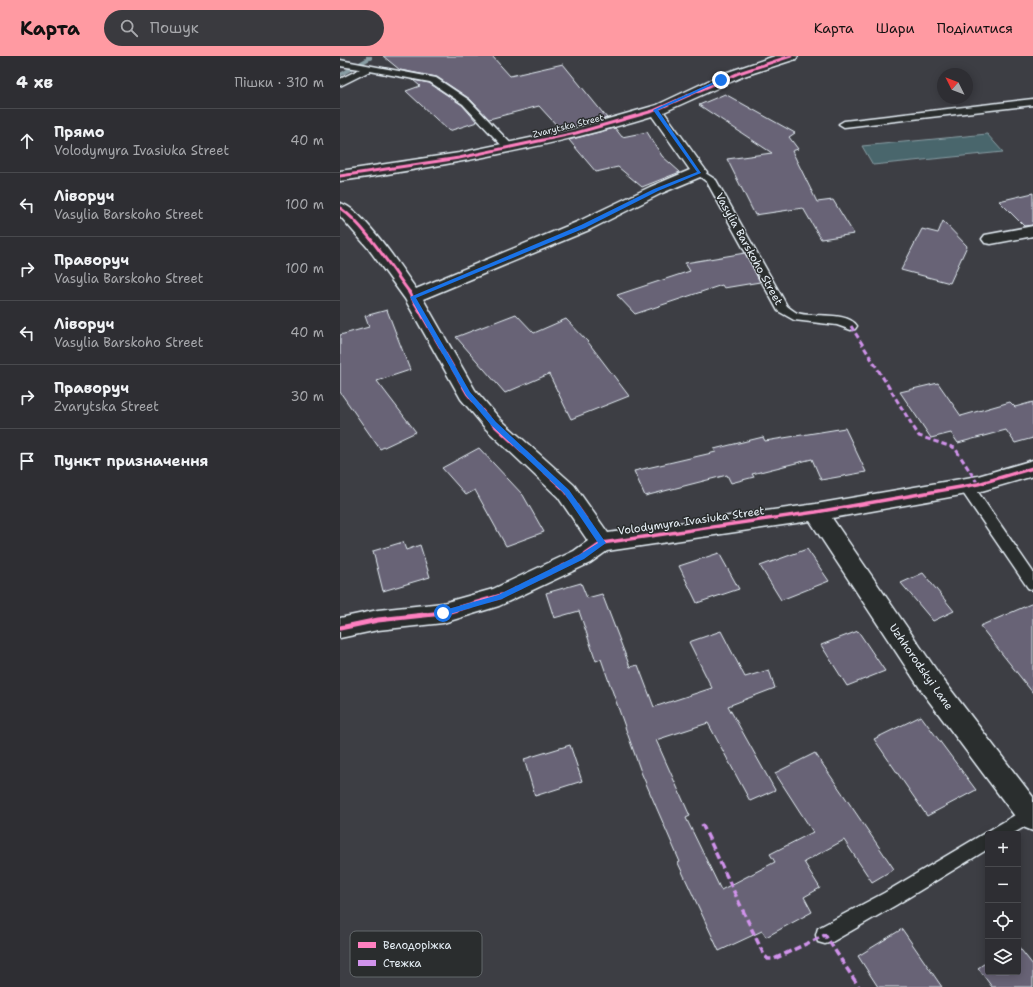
<!DOCTYPE html>
<html lang="uk">
<head>
<meta charset="utf-8">
<style>
  body { margin:0; font-family:"Shantell Sans",sans-serif; background:#3a3a3f; color:#f1f3f6 }
  .controls { position:absolute; right:12px; bottom:12px; display:grid; overflow:hidden; border-radius:4px; box-shadow:0 2px 10px #0003 }
  .controls button { width:36px; height:36px; display:grid; place-items:center; padding:0; border:0; border-bottom:1px solid #494a4e; background:#2e2e33; color:#f1f3f6; font:20px sans-serif }
  .compass { position:absolute; left:597px; top:12px; width:36px; height:36px; border-radius:50%; background:#2e2e33; box-shadow:0 2px 10px #0003; rotate:312deg }
  .stop { position:absolute; width:12px; height:12px; margin:-9px; border:3px solid #1a73e8; border-radius:50%; background:#fff }
  .stop.end { background:#1a73e8; border-color:#fff; box-shadow:0 1px 4px #0008 }
  .list { margin:0; padding:0; list-style:none }
  h2 { display:flex; justify-content:space-between; align-items:center; height:52px; margin:0; padding:0 16px; font-size:17px }
  h2 small { font-size:13px; font-weight:400; color:#a7a8ac }
  .list li { display:grid; grid-template-columns:26px 1fr auto; gap:12px; align-items:center; box-sizing:border-box; height:64px; padding:0 16px; border-top:1px solid #494a4e }
  .list b { display:block; font-size:15px; white-space:nowrap }
  .list p { margin:0; font-size:13px; white-space:nowrap; color:#a7a8ac }
  .list em { font-size:13px; font-style:normal; color:#a7a8ac }
  .icon { flex:none; width:22px; height:22px; fill:none; stroke:currentColor; stroke-width:2; stroke-linecap:round; stroke-linejoin:round }
  .map { position:relative; flex:none; width:693px; height:931px; overflow:hidden }
  header { display:flex; align-items:center; gap:24px; box-sizing:border-box; height:56px; padding:0 20px; background:#ff9aa2; color:#111 }
  header strong { font-size:19px }
  nav { display:flex; gap:22px; margin-inline-start:auto; font-size:14px }
  .search { width:280px; height:36px; background:#3a3a3f; display:flex; align-items:center; gap:10px; box-sizing:border-box; padding:0 14px; border-radius:22px; color:#a7a8ac; font-size:15px }
  main { display:flex }
  aside { flex:1; background:#2e2e33 }
  .map>svg:first-child { display:block }
  .water { fill:#49666c; stroke:#899ea4 }
  .lines { fill:none; stroke-linecap:round; stroke-linejoin:round }
  .stream { fill:#899ea4; fill-rule:evenodd }
  .building { fill:#686476; stroke:#e8f1f8 }
  .lane-casing { stroke:#e8f1f8; stroke-width:3 }
  .street-casing { stroke:#e8f1f8; stroke-width:3 }
  .lane { fill:#2a2d2e; fill-rule:evenodd }
  .street { fill:#2a2d2e; fill-rule:evenodd }
  .quiet-far1 { stroke:#d193ec; stroke-width:3; stroke-dasharray:5.5 3; stroke-linecap:butt }
  .quiet { stroke:#d193ec; stroke-width:3.5; stroke-dasharray:7 3.5; stroke-linecap:butt }
  .cycleway-far2-casing { stroke:#2a2d2e; stroke-width:5 }
  .cycleway-far1-casing { stroke:#2a2d2e; stroke-width:6 }
  .cycleway-casing { stroke:#2a2d2e; stroke-width:8 }
  .cycleway-far2 { stroke:#ff80c0; stroke-width:3 }
  .cycleway-far1 { stroke:#ff80c0; stroke-width:3.5 }
  .cycleway { stroke:#ff80c0; stroke-width:5 }
  .route { fill:#1a73e8 }
  .labels { text-anchor:middle; dominant-baseline:central; stroke-width:3; stroke-linejoin:round; paint-order:stroke }
  .far-street-label { font-size:9px; fill:#e8f1f8; stroke:#2a2d2e }
  .street-label { font-size:11px; fill:#e8f1f8; stroke:#2a2d2e }
  .key { fill:#2a2d2e; stroke:#63686b; stroke-width:1 }
  .key-label { font-size:11px; fill:#e8f1f8 }
</style>
</head>
<body>
<header>
<strong>Карта</strong>
<div class="search"><svg class="icon" aria-label="search" viewBox="0 0 24 24"><circle cx="10" cy="10" r="6"/><path d="M15 15l6 6"/></svg>Пошук</div>
<nav><a>Карта</a><a>Шари</a><a>Поділитися</a></nav>
</header>
<main>
<aside>
<h2>4 хв<small>Пішки · 310 m</small></h2>
<ul class="list">
<li><svg class="icon" aria-label="ahead" viewBox="0 0 24 24"><path d="M12 20V5M6 11l6-6 6 6"/></svg><div><b>Прямо</b><p>Volodymyra Ivasiuka Street</p></div><em>40 m</em></li>
<li><svg class="icon" aria-label="left" viewBox="0 0 24 24"><path d="M17 20v-9H6M10 6l-5 5 5 5"/></svg><div><b>Ліворуч</b><p>Vasylia Barskoho Street</p></div><em>100 m</em></li>
<li><svg class="icon" aria-label="right" viewBox="0 0 24 24"><path d="M7 20v-9h11M14 6l5 5-5 5"/></svg><div><b>Праворуч</b><p>Vasylia Barskoho Street</p></div><em>100 m</em></li>
<li><svg class="icon" aria-label="left" viewBox="0 0 24 24"><path d="M17 20v-9H6M10 6l-5 5 5 5"/></svg><div><b>Ліворуч</b><p>Vasylia Barskoho Street</p></div><em>40 m</em></li>
<li><svg class="icon" aria-label="right" viewBox="0 0 24 24"><path d="M7 20v-9h11M14 6l5 5-5 5"/></svg><div><b>Праворуч</b><p>Zvarytska Street</p></div><em>30 m</em></li>
<li><svg class="icon" aria-label="arrive" viewBox="0 0 24 24"><path d="M6 21V4h12l-3 4 3 4H6"/></svg><div><b>Пункт призначення</b></div></li>
</ul>
</aside>
<div class="map">
<svg width="693" height="931" viewBox="0 0 693 931">
  <rect width="100%" height="100%" fill="#3d3e44"/>
  <filter id="ink" filterUnits="userSpaceOnUse"><feTurbulence type="fractalNoise" baseFrequency=".025" numOctaves="2"/><feDisplacementMap in="SourceGraphic" scale="8" xChannelSelector="R" yChannelSelector="G"/><feConvolveMatrix kernelMatrix="1 2 1 2 8 2 1 2 1" color-interpolation-filters="sRGB"/></filter>
  <g filter="url(#ink)">
    <path class="water" d="M647 78 663 96 533 109 522 90Z"/>
    <g class="lines">
      <path class="stream" d="M26 0H32V3L0 21V17L26 2Z"/>
    </g>
    <path class="building" d="M43 0H152L170 20 223 8 267 62 221 74 199 50 149 63 130 43 97 21 60 14Z
      M73 24 89 27 122 49 137 66 109 75 66 35 80 30Z
      M385 38 455 77 449 81 458 93 452 95 477 146 493 144 514 178 481 183 463 152 415 159 387 103 432 97 359 49Z
      M275 72 282 81 307 76 322 100 340 116 302 131 278 111 256 116 229 84Z
      M693 137V169L684 170 659 145Z
      M603 165 627 190 610 227 561 214 582 173 598 177Z
      M405 197 420 226 384 232 382 229 295 258 277 239 350 215 345 207Z
      M47 254 70 314 37 325 76 376 40 393 0 336V279L29 271 25 260Z
      M176 258 194 277 226 263 248 286 289 340 231 363 209 318 165 337 116 281Z
      M598 327 621 360 670 346 675 351 693 346V382L675 387 666 374 618 387 611 377 591 382 560 336Z
      M505 372 526 416 481 424 472 403 412 418 414 421 391 427 387 419 305 440 294 415 376 396 374 393 423 381 425 385Z
      M139 392 183 439 204 476 166 490 135 434 126 439 102 412Z
      M63 486 66 494 80 489 90 521 43 535 33 495Z
      M467 493 489 525 441 544 420 510Z
      M379 497 399 533 357 547 339 510Z
      M583 517 614 555 593 565 561 527Z
      M241 527 247 542 262 538 290 611 298 609 314 651 372 632 349 586 381 575 405 621 429 614 435 632 388 650 435 734 410 745 368 667 316 684 350 760 346 762 381 834 435 806 430 798 473 776 435 717 475 697 554 813 532 826 504 784 464 806 480 832 464 841 472 856 426 881 422 875 379 895 338 807 340 806 301 716 261 603 256 605 239 555 214 562 206 537Z
      M693 547V637L640 570Z
      M518 575 545 615 507 630 481 589Z
      M581 660 636 734 587 760 534 683Z
      M230 689 242 725 195 740 184 703Z
      M562 873 602 931H538L518 900Z
      M678 890 693 909V931H652L638 912 648 905V916H678Z"/>
    <g class="lines">
      <defs>
        <path id="lane" d="M0 4 96 22 129 44 175 92 174 94H166L123 48 90 26 30 15 0 30V23L20 13 0 10Z
          M693 43V49L504 71 499 68 504 65Z
          M359 113 376 124 447 250C450 252 453 255 457 257 472 262 508 255 517 270L515 273 511 274 497 269 454 264 438 255 367 126 354 116Z
          M626 425 631 426 693 516V534L688 532 621 434 619 430 621 426Z
          M690 750 693 751V766L672 778H648V793L556 849 492 886 485 888 478 886 476 879 478 872 544 837Z"/>
        <path id="street" d="M435 0H458L456 3 404 20 324 56 367 116 365 119 322 137 249 174 83 243 135 334 160 363 234 429 268 477 476 448 638 420 693 404V420L638 436 492 462 601 621 693 741V775L683 771 583 637 470 465 267 495 250 507 159 550 103 567 38 574 0 582V562L38 554 103 547 153 533 234 495 248 485 218 441 146 373 121 343 65 243 28 192 0 160V147C22 152 62 213 76 233L237 166 310 131 350 114 312 60C210 91 105 110 0 125V115L119 97 233 73 317 49 385 17Z
          M693 170V180L651 188 645 187 642 183 645 179Z"/>
      </defs>
      <use href="#lane" class="lane-casing"/>
      <use href="#street" class="street-casing"/>
      <use href="#lane" class="lane"/>
      <use href="#street" class="street"/>
      <path class="quiet-far1" d="M511 270 579 380 615 392 638 428"/>
      <path class="quiet" d="M362 768 424 899 428 903H434L485 879 519 931"/>
      <defs>
        <path id="cycleway-far2" d="M0 120 119 102 236 77 313 55 399 17 451 0
          M0 152C24 168 52 213 70 237"/>
        <path id="cycleway-far1" d="M69 236 128 338 153 368 226 435 262 487
          M159 541 242 501 262 487 476 456 638 428 693 412"/>
        <path id="cycleway" d="M0 572 38 564 103 557 161 540"/>
      </defs>
      <use href="#cycleway-far2" class="cycleway-far2-casing"/>
      <use href="#cycleway-far1" class="cycleway-far1-casing"/>
      <use href="#cycleway" class="cycleway-casing"/>
      <use href="#cycleway-far2" class="cycleway-far2"/>
      <use href="#cycleway-far1" class="cycleway-far1"/>
      <use href="#cycleway" class="cycleway"/>
    </g>
  </g>
  <path class="route" d="M380 23 383 24 318 54 361 117 318 135 245 172 76 242 130 336 156 366 229 434 266 487 244 503 162 543 103 560 101 559V555L158 539 239 499 258 487 224 437 151 369 126 339 70 241 241 169 314 133 357 116 313 54Z"/>
  <g class="labels">
    <g class="far-street-label">
      <text transform="translate(228 70) rotate(-14)">Zvarytska Street</text>
    </g>
    <g class="street-label">
      <text transform="translate(409 193) rotate(61)">Vasylia Barskoho Street</text>
      <text transform="translate(351 465) rotate(-8)">Volodymyra Ivasiuka Street</text>
      <text transform="translate(581 611) rotate(55)">Uzhhorodskyi Lane</text>
    </g>
  </g>
  <rect x="10" y="875" width="132" height="46" rx="6" class="key"/>
  <rect x="18" y="886" width="18" height="6" fill="#ff80c0"/>
  <rect x="18" y="904" width="18" height="6" fill="#d193ec"/>
  <g class="key-label">
    <text x="43" y="893">Велодоріжка</text>
    <text x="43" y="911">Стежка</text>
  </g>
</svg>
<div class="controls">
<button>+</button>
<button>−</button>
<button><svg class="icon" aria-label="locate" viewBox="0 0 24 24"><circle cx="12" cy="12" r="6"/><path d="M12 2v4M12 18v4M2 12h4M18 12h4"/></svg></button>
<button><svg class="icon" aria-label="layers" viewBox="0 0 24 24"><path d="M12 4l9 5-9 5-9-5zM3 14l9 5 9-5"/></svg></button>
</div>
<svg class="compass" viewBox="-18 -18 36 36"><path d="M0-13l5 13h-10z" fill="#e53935"/><path d="M0 13l5-13h-10z" fill="#a7a8ac"/></svg>
<div class="stop" style="left:103px;top:557px"></div>
<div class="stop end" style="left:381px;top:24px"></div>
</div>
</main>
</body>
</html>
